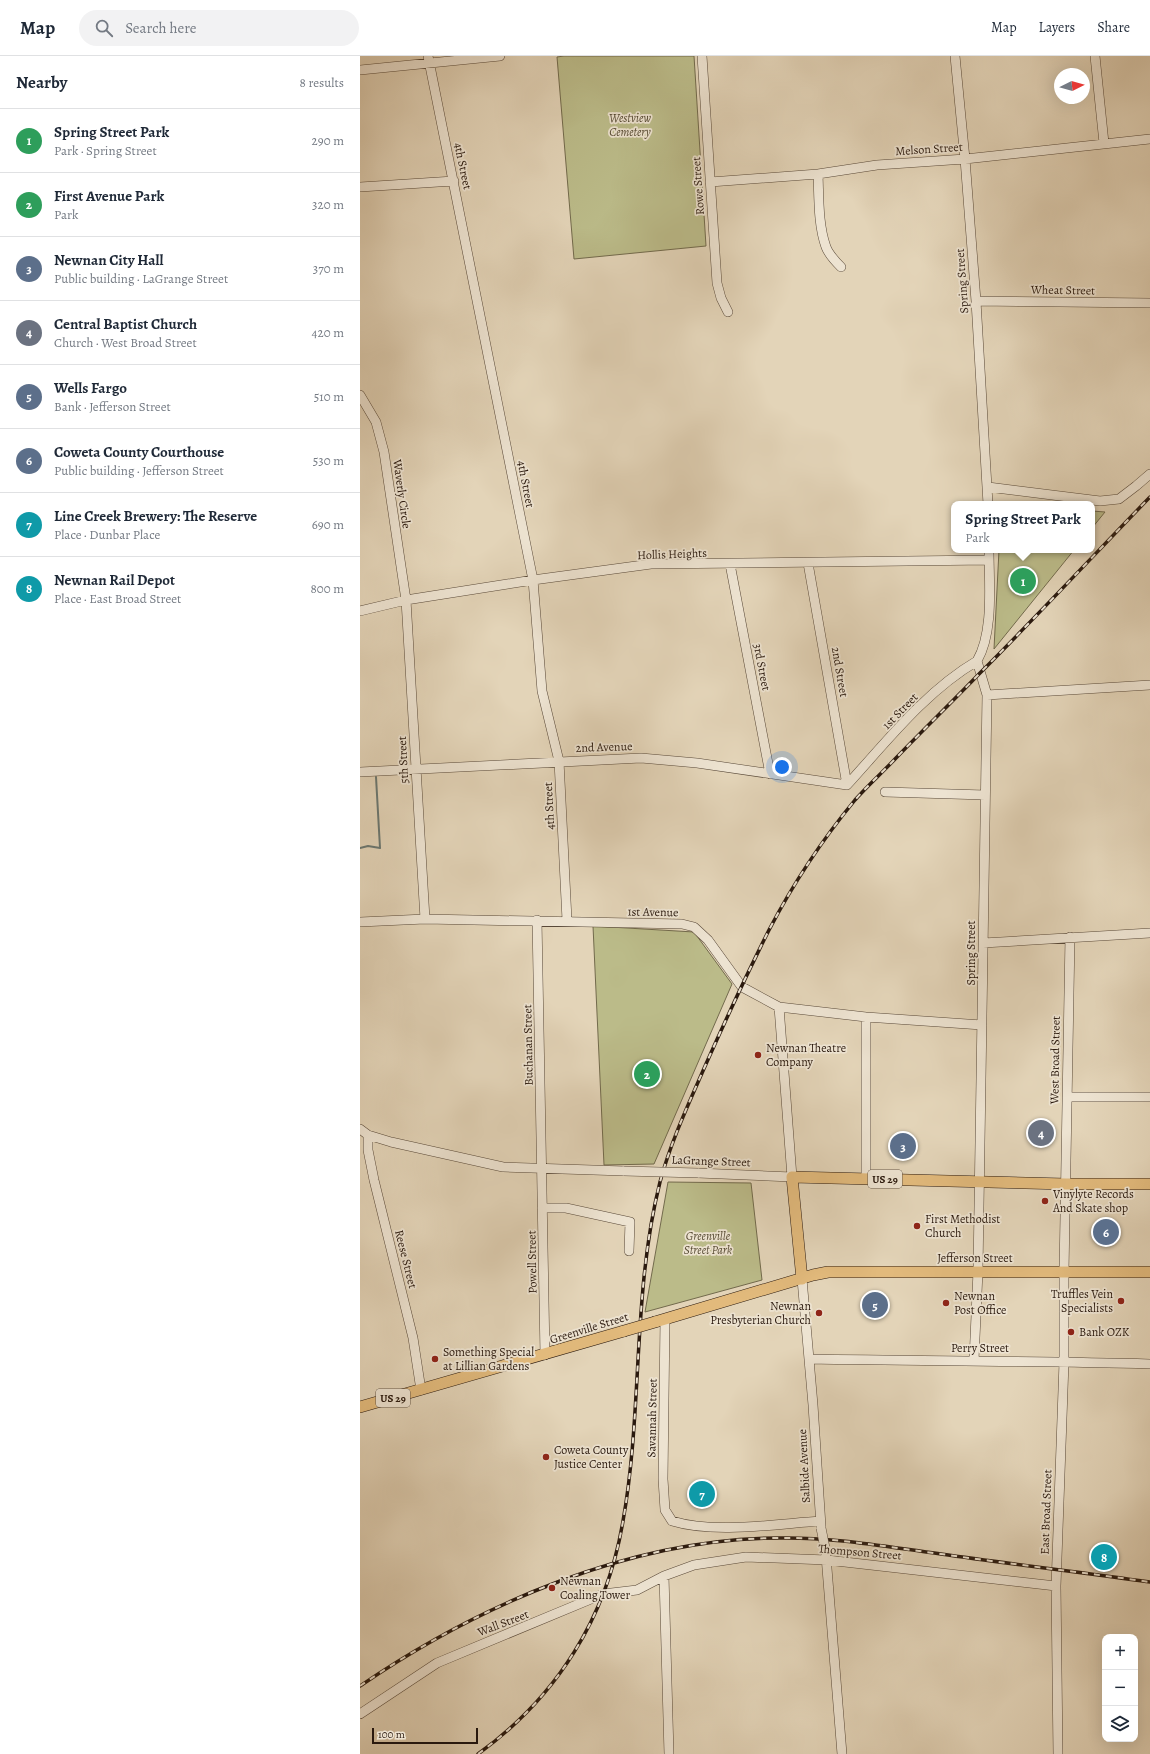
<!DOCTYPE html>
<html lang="en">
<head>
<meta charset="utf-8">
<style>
  body { margin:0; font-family:Alegreya,serif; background:#f2f2f3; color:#1f2937 }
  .controls { position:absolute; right:12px; bottom:12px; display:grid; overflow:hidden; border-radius:8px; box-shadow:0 4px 16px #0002 }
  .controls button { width:36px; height:36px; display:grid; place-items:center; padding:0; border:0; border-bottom:1px solid #e0e1e3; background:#fff; color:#1f2937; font:20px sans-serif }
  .compass { position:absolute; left:694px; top:12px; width:36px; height:36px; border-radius:50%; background:#fff; box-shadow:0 4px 16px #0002; rotate:85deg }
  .scale { position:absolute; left:12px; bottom:10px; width:106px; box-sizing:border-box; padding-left:4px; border:2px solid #2a190e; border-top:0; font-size:11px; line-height:14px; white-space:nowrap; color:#2a190e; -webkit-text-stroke:3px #ede3d1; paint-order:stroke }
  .you { position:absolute; left:422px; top:711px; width:14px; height:14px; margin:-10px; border:3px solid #fff; border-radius:50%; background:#1a73e8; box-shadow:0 0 0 6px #1a73e833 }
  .badge { display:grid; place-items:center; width:26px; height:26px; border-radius:50%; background:#8f2418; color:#fff; font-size:13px; font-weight:700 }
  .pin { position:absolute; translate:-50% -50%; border:2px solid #fff; box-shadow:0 1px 4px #0006 }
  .popup { position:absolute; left:591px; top:445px; width:144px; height:52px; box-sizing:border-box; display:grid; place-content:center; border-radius:8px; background:#fff; filter:drop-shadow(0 1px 3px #0005); font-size:13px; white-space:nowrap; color:#747a83 }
  .popup b { font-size:15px; color:#1f2937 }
  .popup::after { content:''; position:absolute; left:50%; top:100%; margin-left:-8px; border:8px solid transparent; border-top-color:#fff }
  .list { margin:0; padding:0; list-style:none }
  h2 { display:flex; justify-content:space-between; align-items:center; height:52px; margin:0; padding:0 16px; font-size:17px }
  h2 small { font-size:13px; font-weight:400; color:#747a83 }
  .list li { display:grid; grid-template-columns:26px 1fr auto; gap:12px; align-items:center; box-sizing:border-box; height:64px; padding:0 16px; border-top:1px solid #e0e1e3 }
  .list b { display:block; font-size:15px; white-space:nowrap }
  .list p { margin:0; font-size:13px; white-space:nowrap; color:#747a83 }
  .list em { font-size:13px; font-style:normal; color:#747a83 }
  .icon { flex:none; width:22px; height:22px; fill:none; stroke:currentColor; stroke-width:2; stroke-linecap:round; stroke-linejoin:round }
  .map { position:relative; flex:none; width:790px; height:1698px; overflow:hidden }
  header { display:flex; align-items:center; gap:24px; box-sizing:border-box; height:56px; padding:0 20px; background:#fff; border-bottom:1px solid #e0e1e3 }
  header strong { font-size:19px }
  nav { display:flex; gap:22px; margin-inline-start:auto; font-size:14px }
  .search { width:280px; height:36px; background:#f2f2f3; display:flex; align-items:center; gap:10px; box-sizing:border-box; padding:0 14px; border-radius:22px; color:#747a83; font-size:15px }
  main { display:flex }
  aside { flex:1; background:#fff }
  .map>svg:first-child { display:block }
  .green { fill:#bbbb89; stroke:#726a4c }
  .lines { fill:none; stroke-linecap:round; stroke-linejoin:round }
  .stream { stroke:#6b7872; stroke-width:2 }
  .minor-casing { stroke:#584838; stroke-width:10 }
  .major-casing { stroke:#2a190e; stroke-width:12 }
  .minor { stroke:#ede3d1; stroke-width:9 }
  .major { stroke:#e2ba7c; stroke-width:11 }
  .rail-casing { stroke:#2a190e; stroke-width:3.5 }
  .rail { stroke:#ede3d1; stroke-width:2; stroke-dasharray:6; stroke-linecap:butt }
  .minor-bridge-casing { stroke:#584838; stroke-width:10; stroke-linecap:butt }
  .major-bridge-casing { stroke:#2a190e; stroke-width:12; stroke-linecap:butt }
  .minor-bridge { stroke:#ede3d1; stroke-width:9 }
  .major-bridge { stroke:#e2ba7c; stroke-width:11 }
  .poi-dot { fill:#8f2418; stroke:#ede3d1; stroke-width:1.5 }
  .labels { text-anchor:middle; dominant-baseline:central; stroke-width:3.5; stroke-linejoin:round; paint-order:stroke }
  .shield { fill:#ede3d1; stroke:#645648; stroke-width:1 }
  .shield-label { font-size:11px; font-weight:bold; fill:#2a190e }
  .park-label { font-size:12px; font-style:italic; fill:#564a33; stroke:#ede3d1 }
  .street-label { font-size:12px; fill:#2a190e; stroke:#ede3d1 }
  .poi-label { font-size:12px; fill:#2a190e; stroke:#ede3d1; text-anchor:start }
</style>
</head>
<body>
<header>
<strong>Map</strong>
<div class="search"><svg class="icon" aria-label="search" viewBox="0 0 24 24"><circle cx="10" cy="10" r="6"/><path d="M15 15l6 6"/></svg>Search here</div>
<nav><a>Map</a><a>Layers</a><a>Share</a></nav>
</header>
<main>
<aside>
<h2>Nearby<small>8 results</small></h2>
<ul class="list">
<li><span class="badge" style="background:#2e9e5b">1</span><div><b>Spring Street Park</b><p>Park · Spring Street</p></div><em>290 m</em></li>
<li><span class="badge" style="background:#2e9e5b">2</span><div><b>First Avenue Park</b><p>Park</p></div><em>320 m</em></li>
<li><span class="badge" style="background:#5c6f8a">3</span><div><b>Newnan City Hall</b><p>Public building · LaGrange Street</p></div><em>370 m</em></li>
<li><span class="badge" style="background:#6b7280">4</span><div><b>Central Baptist Church</b><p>Church · West Broad Street</p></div><em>420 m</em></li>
<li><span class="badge" style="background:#5c6f8a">5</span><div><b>Wells Fargo</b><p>Bank · Jefferson Street</p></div><em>510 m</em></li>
<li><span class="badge" style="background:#5c6f8a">6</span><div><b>Coweta County Courthouse</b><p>Public building · Jefferson Street</p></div><em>530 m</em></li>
<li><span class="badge" style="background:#0f9aa8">7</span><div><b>Line Creek Brewery: The Reserve</b><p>Place · Dunbar Place</p></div><em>690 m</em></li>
<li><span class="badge" style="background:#0f9aa8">8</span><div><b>Newnan Rail Depot</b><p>Place · East Broad Street</p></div><em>800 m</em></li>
</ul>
</aside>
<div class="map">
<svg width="790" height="1698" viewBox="0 0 790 1698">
  <rect width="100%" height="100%" fill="#e3d4b8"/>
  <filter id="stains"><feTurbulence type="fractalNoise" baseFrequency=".005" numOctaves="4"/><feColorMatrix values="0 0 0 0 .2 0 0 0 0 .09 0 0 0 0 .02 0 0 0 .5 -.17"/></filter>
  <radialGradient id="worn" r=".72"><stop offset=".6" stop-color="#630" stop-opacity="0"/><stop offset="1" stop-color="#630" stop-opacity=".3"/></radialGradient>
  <path class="green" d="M204 0H334L346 190 214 203 197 1Z
    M732 455 745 456 732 472Z
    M639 494H714L634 593Z
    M233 870 334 876 372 928 294 1108 244 1109Z
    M308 1126 391 1127 402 1224 285 1256Z"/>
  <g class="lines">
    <path class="stream" d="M0 792 8 790 20 792 16 721"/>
    <defs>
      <path id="minor" d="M68 0 173 524 182 635 199 705 207 864
        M342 0 357 227 361 242 368 256
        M595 0 605 103 616 245 628 448
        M735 0 744 87
        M0 14 140 0
        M458 118C459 141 458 169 466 191 469 199 475 205 481 211
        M350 126 458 118 517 109 605 103 790 83
        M0 131 94 125
        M616 245 790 247
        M0 339 16 366 24 396 46 544 65 863
        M628 431 740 445 759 443 776 430 790 418
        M448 507 487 729
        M370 508 410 718
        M0 555 46 544 173 524 291 508 629 504
        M627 639 790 629
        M0 716 281 702 337 707 487 729
        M487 729C527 685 566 635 617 605
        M525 736 625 739
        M177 864 185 1299
        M0 866 65 863 322 868 334 871 348 884 382 931 419 951 506 961 622 969
        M623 887 790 877
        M707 1041H790
        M0 1073 8 1079 31 1086 143 1111 264 1115
        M8 1079V1094L14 1124 53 1282 61 1334
        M338 1117 432 1121 419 951
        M506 1122V961
        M182 1152H206L270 1166 269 1195
        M442 1223 453 1349 461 1470
        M305 1263 303 1423 305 1454 312 1465C354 1478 416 1468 460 1465
        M449 1303C563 1305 676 1305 790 1308
        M614 1304 618 1215 627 639 617 605C634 576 629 528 629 494
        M466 1500 482 1698
        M304 1520 309 1698
        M0 1658 77 1607 243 1538 277 1534 304 1520 334 1509 386 1501 467 1504 696 1530
        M698 1698 696 1530 704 1306V1216L710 881"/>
      <path id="major" d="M442 1223 432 1121 706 1128H790
        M295 1266 453 1219 468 1216H790
        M0 1351 264 1275"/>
    </defs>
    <use href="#minor" class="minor-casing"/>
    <use href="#major" class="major-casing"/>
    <use href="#minor" class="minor"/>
    <use href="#major" class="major"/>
    <defs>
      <path id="rail" d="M0 1630C120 1548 272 1482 420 1482 474 1481 527 1491 581 1498 650 1508 720 1516 790 1526
        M118 1698C197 1641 247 1561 263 1465 283 1353 272 1237 300 1126 311 1085 329 1047 346 1008 366 963 387 918 409 874 433 828 462 784 495 744 508 729 523 716 536 702 564 673 592 646 620 617 678 559 733 500 790 441"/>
    </defs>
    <use href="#rail" class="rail-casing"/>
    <use href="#rail" class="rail"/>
    <defs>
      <path id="minor-bridge" d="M264 1115 338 1117
        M461 1472 466 1497"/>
      <path id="major-bridge" d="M264 1275 295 1266"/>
    </defs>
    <use href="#minor-bridge" class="minor-bridge-casing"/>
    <use href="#major-bridge" class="major-bridge-casing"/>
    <use href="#minor-bridge" class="minor-bridge"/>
    <use href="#major-bridge" class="major-bridge"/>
  </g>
  <g class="poi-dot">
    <circle cx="398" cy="999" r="4"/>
    <circle cx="685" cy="1145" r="4"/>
    <circle cx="557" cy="1170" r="4"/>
    <circle cx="761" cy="1245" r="4"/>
    <circle cx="586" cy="1247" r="4"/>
    <circle cx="459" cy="1257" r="4"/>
    <circle cx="711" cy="1276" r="4"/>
    <circle cx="75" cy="1303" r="4"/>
    <circle cx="186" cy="1401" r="4"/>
    <circle cx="192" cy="1532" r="4"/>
  </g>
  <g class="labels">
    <g class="shield">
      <rect x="508" y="1114" width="34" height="18" rx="3"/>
      <rect x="16" y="1333" width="34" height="18" rx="3"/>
    </g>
    <g class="shield-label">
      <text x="525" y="1123">US 29</text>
      <text x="33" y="1342">US 29</text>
    </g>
    <g class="park-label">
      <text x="270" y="62">Westview<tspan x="270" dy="14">Cemetery</tspan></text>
      <text x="348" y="1180">Greenville<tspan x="348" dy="14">Street Park</tspan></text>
    </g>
    <g class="street-label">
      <text transform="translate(569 93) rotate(-4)">Melson Street</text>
      <text transform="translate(103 110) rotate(78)">4th Street</text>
      <text transform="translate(338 130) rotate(-94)">Rowe Street</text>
      <text transform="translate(602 225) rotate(-94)">Spring Street</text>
      <text transform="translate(703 234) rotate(1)">Wheat Street</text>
      <text transform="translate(166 428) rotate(79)">4th Street</text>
      <text transform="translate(42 438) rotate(82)">Waverly Circle</text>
      <text transform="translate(312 498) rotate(-2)">Hollis Heights</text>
      <text transform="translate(402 611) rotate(79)">3rd Street</text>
      <text transform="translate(480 616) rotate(80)">2nd Street</text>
      <text transform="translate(540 655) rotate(-46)">1st Street</text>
      <text transform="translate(244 691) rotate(-2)">2nd Avenue</text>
      <text transform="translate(43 704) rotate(-93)">5th Street</text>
      <text transform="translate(189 750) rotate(-93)">4th Street</text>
      <text transform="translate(293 856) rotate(1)">1st Avenue</text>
      <text transform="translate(611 897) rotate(-90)">Spring Street</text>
      <text transform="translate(168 989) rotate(-91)">Buchanan Street</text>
      <text transform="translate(695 1004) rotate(-89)">West Broad Street</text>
      <text transform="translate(351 1105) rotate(2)">LaGrange Street</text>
      <text x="615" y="1202">Jefferson Street</text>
      <text transform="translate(46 1203) rotate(76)">Reese Street</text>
      <text transform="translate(172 1206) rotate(-91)">Powell Street</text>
      <text transform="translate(229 1272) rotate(-17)">Greenville Street</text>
      <text x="620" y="1292">Perry Street</text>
      <text transform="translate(292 1362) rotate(-89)">Savannah Street</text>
      <text transform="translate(444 1410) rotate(-93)">Salbide Avenue</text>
      <text transform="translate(686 1456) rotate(-88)">East Broad Street</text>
      <text transform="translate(500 1496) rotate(5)">Thompson Street</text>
      <text transform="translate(143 1567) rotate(-21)">Wall Street</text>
    </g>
    <g class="poi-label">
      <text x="406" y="992">Newnan Theatre<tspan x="406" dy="14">Company</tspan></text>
      <text x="693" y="1138">Vinylyte Records<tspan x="693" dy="14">And Skate shop</tspan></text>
      <text x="565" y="1163">First Methodist<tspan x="565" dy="14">Church</tspan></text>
      <text x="753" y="1238" text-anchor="end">Truffles Vein<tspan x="753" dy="14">Specialists</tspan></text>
      <text x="594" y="1240">Newnan<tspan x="594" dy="14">Post Office</tspan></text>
      <text x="451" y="1250" text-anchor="end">Newnan<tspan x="451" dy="14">Presbyterian Church</tspan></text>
      <text x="719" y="1276">Bank OZK</text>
      <text x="83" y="1296">Something Special<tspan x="83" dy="14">at Lillian Gardens</tspan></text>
      <text x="194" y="1394">Coweta County<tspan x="194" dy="14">Justice Center</tspan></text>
      <text x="200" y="1525">Newnan<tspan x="200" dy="14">Coaling Tower</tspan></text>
    </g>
  </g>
  <rect width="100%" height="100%" filter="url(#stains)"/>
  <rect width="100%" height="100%" fill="url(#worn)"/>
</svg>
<div class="controls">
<button>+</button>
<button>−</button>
<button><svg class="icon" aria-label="layers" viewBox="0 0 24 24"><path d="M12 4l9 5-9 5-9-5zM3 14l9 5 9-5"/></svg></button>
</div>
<svg class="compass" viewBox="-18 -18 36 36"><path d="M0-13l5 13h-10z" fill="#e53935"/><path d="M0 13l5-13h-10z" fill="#747a83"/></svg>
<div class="scale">100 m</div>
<div class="you"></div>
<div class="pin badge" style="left:663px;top:525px;background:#2e9e5b">1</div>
<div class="popup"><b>Spring Street Park</b>Park</div>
<div class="pin badge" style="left:287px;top:1018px;background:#2e9e5b">2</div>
<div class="pin badge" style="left:543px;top:1090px;background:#5c6f8a">3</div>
<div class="pin badge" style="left:681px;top:1077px;background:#6b7280">4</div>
<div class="pin badge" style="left:515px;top:1249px;background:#5c6f8a">5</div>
<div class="pin badge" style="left:746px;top:1176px;background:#5c6f8a">6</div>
<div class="pin badge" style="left:342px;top:1438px;background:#0f9aa8">7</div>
<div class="pin badge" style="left:744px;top:1501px;background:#0f9aa8">8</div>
</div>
</main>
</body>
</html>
